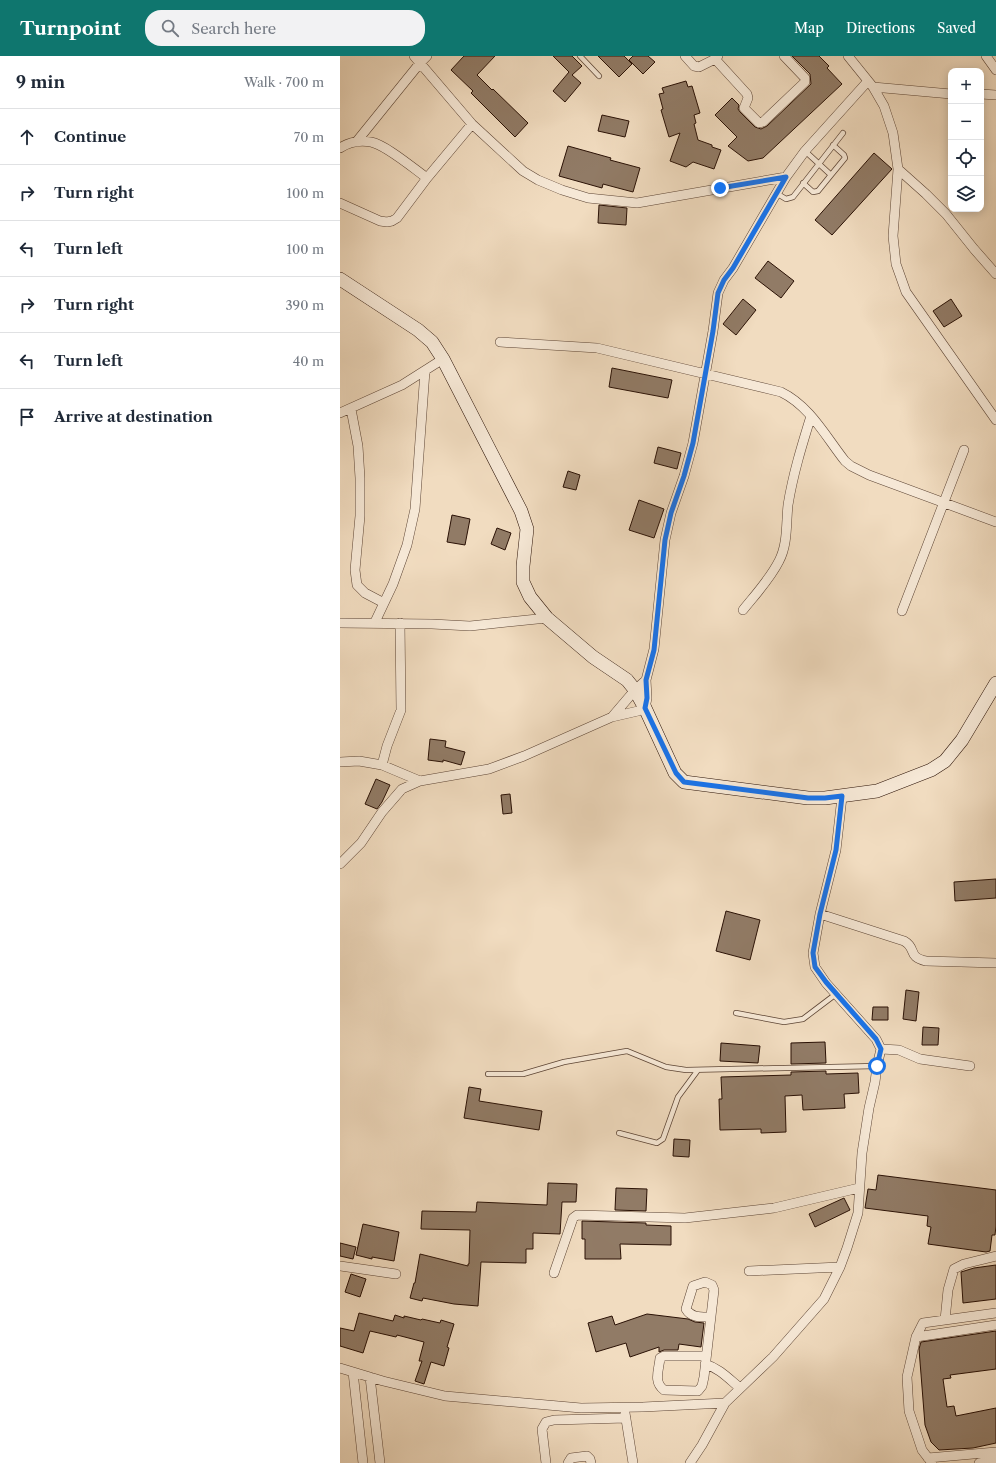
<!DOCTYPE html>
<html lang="en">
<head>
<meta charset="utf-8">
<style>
  body { margin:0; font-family:"Libre Caslon Text",serif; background:#f2f2f3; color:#1f2937 }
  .controls { position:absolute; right:12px; top:12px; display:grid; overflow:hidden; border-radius:8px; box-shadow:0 2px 10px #0003 }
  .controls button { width:36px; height:36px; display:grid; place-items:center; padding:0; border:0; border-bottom:1px solid #e0e1e3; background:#fff; color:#1f2937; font:20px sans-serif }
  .stop { position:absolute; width:12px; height:12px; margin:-9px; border:3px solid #1a73e8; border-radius:50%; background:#fff }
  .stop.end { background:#1a73e8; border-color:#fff; box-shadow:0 1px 4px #0008 }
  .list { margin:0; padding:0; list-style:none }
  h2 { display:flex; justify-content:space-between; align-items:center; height:52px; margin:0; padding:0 16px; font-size:17px }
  h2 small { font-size:13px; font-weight:400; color:#747a83 }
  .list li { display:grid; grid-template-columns:26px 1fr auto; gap:12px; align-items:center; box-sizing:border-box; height:56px; padding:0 16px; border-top:1px solid #e0e1e3 }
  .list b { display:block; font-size:15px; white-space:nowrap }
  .list em { font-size:13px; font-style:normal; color:#747a83 }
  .icon { flex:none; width:22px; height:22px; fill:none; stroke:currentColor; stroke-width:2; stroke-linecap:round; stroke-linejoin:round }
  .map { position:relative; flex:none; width:656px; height:1407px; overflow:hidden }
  header { display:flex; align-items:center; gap:24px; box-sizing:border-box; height:56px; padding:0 20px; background:#0f766e; color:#fff }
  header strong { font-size:19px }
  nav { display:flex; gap:22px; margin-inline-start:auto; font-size:14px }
  .search { width:280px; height:36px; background:#f2f2f3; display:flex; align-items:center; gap:10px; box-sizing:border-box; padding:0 14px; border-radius:16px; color:#747a83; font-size:15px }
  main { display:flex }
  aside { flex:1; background:#fff }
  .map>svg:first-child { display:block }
  .building { fill:#917b66; stroke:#2a1105 }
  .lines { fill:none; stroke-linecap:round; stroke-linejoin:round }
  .lane-casing { stroke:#5c4434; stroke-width:6 }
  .street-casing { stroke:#5c4434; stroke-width:10 }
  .secondary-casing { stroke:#2a1105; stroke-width:14 }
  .lane { stroke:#f6e8d6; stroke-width:4.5 }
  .street { stroke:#f6e8d6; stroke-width:9 }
  .secondary { stroke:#f6e8d6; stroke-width:13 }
  .route { stroke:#1a73e8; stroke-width:5 }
</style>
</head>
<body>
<header>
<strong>Turnpoint</strong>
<div class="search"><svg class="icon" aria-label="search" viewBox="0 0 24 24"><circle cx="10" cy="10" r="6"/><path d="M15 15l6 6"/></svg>Search here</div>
<nav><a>Map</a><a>Directions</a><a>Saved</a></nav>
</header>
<main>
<aside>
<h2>9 min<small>Walk · 700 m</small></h2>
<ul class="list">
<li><svg class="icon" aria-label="ahead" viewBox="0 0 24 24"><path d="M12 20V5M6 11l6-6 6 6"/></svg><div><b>Continue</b></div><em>70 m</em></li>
<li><svg class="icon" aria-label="right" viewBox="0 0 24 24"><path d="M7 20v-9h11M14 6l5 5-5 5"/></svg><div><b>Turn right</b></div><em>100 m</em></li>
<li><svg class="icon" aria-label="left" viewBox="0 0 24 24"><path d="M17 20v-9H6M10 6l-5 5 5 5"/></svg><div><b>Turn left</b></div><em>100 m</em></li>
<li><svg class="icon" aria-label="right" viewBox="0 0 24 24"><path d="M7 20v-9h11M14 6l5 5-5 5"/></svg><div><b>Turn right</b></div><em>390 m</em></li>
<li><svg class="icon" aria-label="left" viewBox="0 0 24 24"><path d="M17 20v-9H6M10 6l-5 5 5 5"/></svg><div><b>Turn left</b></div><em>40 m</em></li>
<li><svg class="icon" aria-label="arrive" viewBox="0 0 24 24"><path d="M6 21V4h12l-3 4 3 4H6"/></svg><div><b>Arrive at destination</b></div></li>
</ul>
</aside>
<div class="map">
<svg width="656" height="1407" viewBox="0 0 656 1407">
  <rect width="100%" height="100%" fill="#f1dcc0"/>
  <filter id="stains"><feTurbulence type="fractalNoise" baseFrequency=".005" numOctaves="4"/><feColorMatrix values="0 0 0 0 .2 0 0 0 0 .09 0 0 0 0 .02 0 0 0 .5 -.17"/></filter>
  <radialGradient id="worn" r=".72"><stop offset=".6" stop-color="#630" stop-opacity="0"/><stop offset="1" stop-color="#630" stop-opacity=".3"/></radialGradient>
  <path class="building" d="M124 0H155L137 19 152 34 153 33 188 67 175 81 131 37 133 35 111 14Z
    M213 0H232L242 10 232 19 241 27 225 46 213 35 229 16Z
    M258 0H284L292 8 279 21Z
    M293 0H308L315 6 303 18 289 4Z
    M452 0H479L489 10 487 12 502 28 423 102 408 105 388 90 397 81 375 59 392 42 399 49 398 53 400 56 415 71 421 73 427 70 471 28 470 18Z
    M346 25 348 31 352 30 360 57 354 59 356 67 354 68 358 84 372 89V91L381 94 374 113 353 106 346 111 330 105 340 77 329 81 321 54 323 53 319 38 324 37 322 32Z
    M262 59 289 65 285 81 258 75Z
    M228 90 271 102 270 104 300 112 293 136 263 128 262 132 219 120Z
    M534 97 552 113 492 179 475 164Z
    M259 149 287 152 286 169 258 167Z
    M428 205 454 225 441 242 415 222Z
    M403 243 416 254 396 279 383 268Z
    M611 243 622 260 604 271 593 255Z
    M272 312 332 324 328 342 269 331Z
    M318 391 341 397 337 413 314 407Z
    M228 415 240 419 236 434 223 431Z
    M299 444 324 453 314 482 289 474Z
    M112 459 130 463 125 489 107 486Z
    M157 472 171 477 165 494 151 488Z
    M90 683 106 685 105 691 125 696 121 709 103 704V706L88 704Z
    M36 723 50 729 42 746 37 753 25 748Z
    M170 738 172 757 163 758 161 739Z
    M656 823V842L615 845 614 826Z
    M386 855 420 864 410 904 376 895Z
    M566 934 579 936 576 965 563 963Z
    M533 951H548V964H532Z
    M583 971 599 972 598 989H582Z
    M485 986 486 1007 451 1008V987Z
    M381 987 420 990 418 1007 380 1005Z
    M486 1015V1018L518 1017 519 1037 504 1038 505 1052 463 1054 462 1039 445 1040 446 1076 421 1077V1073L380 1074 379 1043H382L381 1021 451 1019V1016Z
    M129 1031 141 1033 139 1045 202 1055 199 1074 124 1062Z
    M334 1083 350 1084 349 1101 333 1100Z
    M538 1119 656 1134V1170L655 1179H652L650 1195 646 1196 588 1188 591 1171 587 1170 588 1160 525 1152 528 1133 536 1134Z
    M208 1127 237 1128 236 1146H222L220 1178 193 1177V1193H186V1207L141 1206 138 1250 114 1248 83 1242 82 1245 70 1242 74 1227H75L80 1198 128 1210V1208H129L130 1174 81 1173 82 1155 136 1156 137 1146 207 1149Z
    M276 1132 307 1133 306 1155 275 1154Z
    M504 1142 510 1154 475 1171 469 1158Z
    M242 1165 306 1167V1169L331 1170V1189L280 1188 281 1203H245V1183H242Z
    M23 1168 59 1176 54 1205 32 1201V1203L16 1199Z
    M0 1187 16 1191 13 1203 0 1200Z
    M656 1209V1243L623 1247 621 1216 634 1212Z
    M11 1218 26 1223 20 1241 5 1236Z
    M19 1257 53 1265 55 1259 64 1262V1260L81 1264 82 1263 100 1267 101 1264 114 1268 107 1291 109 1292 104 1310 91 1306 84 1328 75 1325 82 1305H79L84 1286 57 1279 56 1281 30 1275 23 1297 0 1290V1272L14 1275Z
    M307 1258 348 1263 355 1266 364 1267 361 1291 339 1288 338 1294H324L319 1296V1291L290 1301 286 1287 256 1296 248 1267 272 1260 275 1269Z
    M656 1275V1313L610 1319 611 1322 603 1323 607 1351 614 1350 616 1360 656 1352V1387L633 1392 599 1394 591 1386 585 1369 579 1293 581 1286Z"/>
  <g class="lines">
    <defs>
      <path id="lane" d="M240 0 259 20
        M465 95 491 119 505 102 504 99 493 89
        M463 127 473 136 478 135 491 119
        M436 137 446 143 453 141 503 77
        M396 957 444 966 463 963 496 938
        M148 1018H183L224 1006 287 995 326 1011 346 1014 537 1010
        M279 1077 317 1087 323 1083 338 1041 358 1014"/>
      <path id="street" d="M74 0 132 68 183 115 198 124 222 134 248 142 297 147 446 121
        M345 0 354 10 359 11 375 3 378 0
        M508 0 533 31 544 50 553 77 558 113 553 180 556 208 566 236 656 364
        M646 0 656 14
        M375 3 407 38 408 42 404 52 419 67 423 66 465 26V22L444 0
        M533 31 611 38
        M641 38 656 39
        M17 85 80 7 87 0
        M0 92C9 86 20 84 31 86 46 89 73 112 87 122
        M558 113 586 138 606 158 634 193 656 218
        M0 147 40 165 47 166 52 165 57 162 87 122 132 68
        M160 286 257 292 441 336C470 350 486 381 505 405L511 410 529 419 656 466
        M11 353 18 390 20 422V460L15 514 17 529 25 537 44 547
        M0 357 62 329 103 303
        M403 554C415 539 430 523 439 505 448 488 446 467 448 449 453 418 462 389 471 360
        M562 555 624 394
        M35 566 53 528 67 489 75 453 85 315
        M0 567 92 568 130 570 207 562
        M272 661 295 634 306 624
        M0 706 19 705 42 709 80 725
        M42 709 47 690 61 654 60 567
        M0 808 21 787 42 756 62 733 80 725 149 713 184 700 272 661 298 655 305 652 307 642 306 624 314 593 325 484 331 457 344 420 353 387 373 275 378 237 384 224 393 212 446 121 465 95 528 25
        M480 858 564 885C577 892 567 901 586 905L656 907
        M541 993 559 994 580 1003 630 1010
        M0 1210 56 1218
        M409 1215 500 1211
        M214 1217 233 1162 237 1159 345 1162 434 1152 519 1132
        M605 1264 608 1234 614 1213 624 1208 656 1200
        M576 1281 583 1267 656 1257
        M366 1300H324L320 1302C319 1314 313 1326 324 1334L358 1335 362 1330 364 1321 374 1234 372 1229 365 1226 353 1230 346 1253C351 1262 361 1261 371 1261
        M365 1308C379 1312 389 1323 400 1332
        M0 1312 43 1325 105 1340 241 1352 303 1351 385 1347 433 1301 484 1243 500 1211 507 1192 518 1157 522 1097 529 1052 535 1026 537 1010 541 993 536 983 486 927 475 911 473 897 480 858 496 794 502 741
        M13 1316 23 1407
        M30 1321 40 1407
        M285 1357 293 1407
        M588 1402 656 1396
        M206 1407 202 1373 206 1366 214 1364 286 1362
        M228 1407 231 1402 247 1400 250 1403 251 1407
        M350 1407 362 1389 385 1347
        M592 1407 582 1394 569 1355 567 1321 576 1281 656 1269
        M639 1407 656 1404"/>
      <path id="secondary" d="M0 223 78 274 92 286 103 303 181 455 187 473 183 510V526L190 541 207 562 253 601 287 624 295 634 305 652 335 717 344 726 468 742H485L537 735 591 714 605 705 622 684 656 627"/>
    </defs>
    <use href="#lane" class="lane-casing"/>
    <use href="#street" class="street-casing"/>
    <use href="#secondary" class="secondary-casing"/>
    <use href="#lane" class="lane"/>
    <use href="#street" class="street"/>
    <use href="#secondary" class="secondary"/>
  </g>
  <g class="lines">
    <path class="route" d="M380 132 446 121 393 212 384 224 378 237 373 275 353 387 344 420 331 457 325 484 314 594 306 624 307 642 305 652 336 717 344 726 468 742H485L502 740 496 794 480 858 473 897 475 911 486 926 536 983 541 993 537 1010"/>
  </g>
  <rect width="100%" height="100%" filter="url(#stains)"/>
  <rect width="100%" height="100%" fill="url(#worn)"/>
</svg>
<div class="controls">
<button>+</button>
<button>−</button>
<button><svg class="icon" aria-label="locate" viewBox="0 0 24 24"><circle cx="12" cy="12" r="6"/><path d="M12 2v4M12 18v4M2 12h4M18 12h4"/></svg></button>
<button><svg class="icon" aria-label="layers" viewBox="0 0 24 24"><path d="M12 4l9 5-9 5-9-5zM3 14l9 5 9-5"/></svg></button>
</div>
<div class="stop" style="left:537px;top:1010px"></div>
<div class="stop end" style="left:380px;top:132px"></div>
</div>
</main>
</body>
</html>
